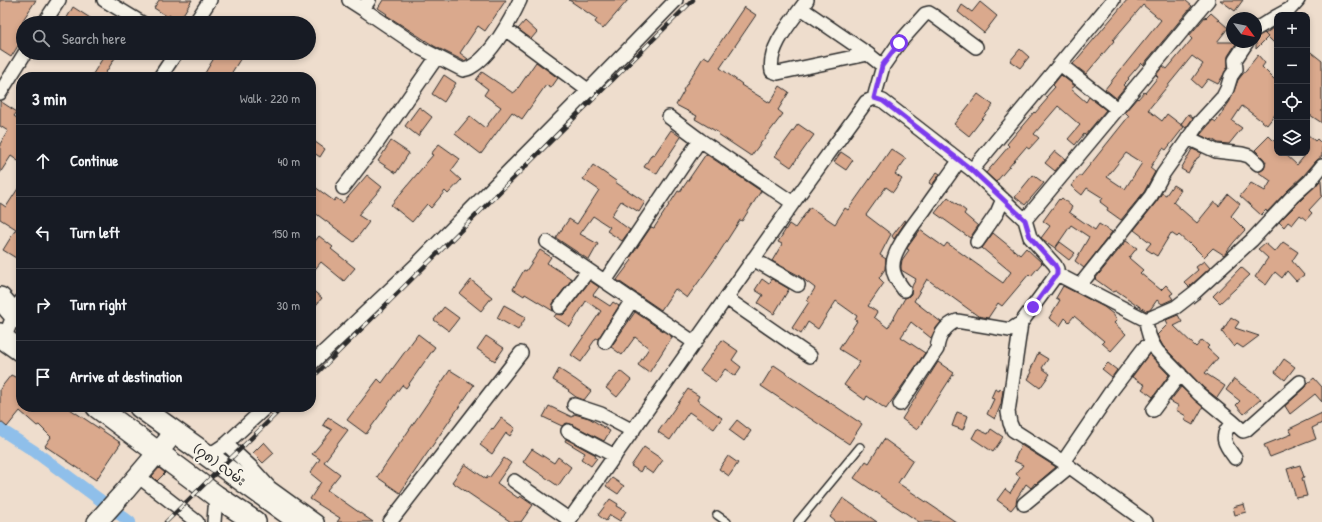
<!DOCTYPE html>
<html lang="en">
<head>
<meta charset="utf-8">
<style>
  body { margin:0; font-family:"Patrick Hand","Noto Sans Myanmar",sans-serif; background:#20242c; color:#f1f3f6 }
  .controls { position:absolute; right:12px; top:12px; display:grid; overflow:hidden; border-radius:8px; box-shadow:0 2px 6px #0003 }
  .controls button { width:36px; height:36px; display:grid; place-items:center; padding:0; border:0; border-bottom:1px solid #363941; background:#171b24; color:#f1f3f6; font:20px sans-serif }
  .compass { position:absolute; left:1226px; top:12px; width:36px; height:36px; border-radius:50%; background:#171b24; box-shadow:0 2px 6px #0003; rotate:123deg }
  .stop { position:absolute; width:12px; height:12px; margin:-9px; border:3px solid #7c3aed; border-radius:50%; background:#fff }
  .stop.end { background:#7c3aed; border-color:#fff; box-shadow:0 1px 4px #0008 }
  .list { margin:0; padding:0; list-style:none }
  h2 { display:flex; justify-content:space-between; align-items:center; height:52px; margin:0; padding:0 16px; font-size:17px }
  h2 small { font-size:13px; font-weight:400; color:#9ea1a6 }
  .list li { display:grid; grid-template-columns:26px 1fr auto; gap:12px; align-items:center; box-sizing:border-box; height:72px; padding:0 16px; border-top:1px solid #363941 }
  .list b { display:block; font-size:15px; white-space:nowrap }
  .list em { font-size:13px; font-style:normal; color:#9ea1a6 }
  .icon { flex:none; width:22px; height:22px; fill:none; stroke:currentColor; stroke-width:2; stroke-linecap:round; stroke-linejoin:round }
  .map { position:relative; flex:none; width:1322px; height:522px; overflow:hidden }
  .search { position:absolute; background:#171b24; box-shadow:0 2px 6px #0003; left:16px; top:16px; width:300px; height:44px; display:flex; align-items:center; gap:10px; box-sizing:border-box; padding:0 14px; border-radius:22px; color:#9ea1a6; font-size:15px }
  .panel { position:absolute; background:#171b24; box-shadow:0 2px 6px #0003; left:16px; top:72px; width:300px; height:340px; border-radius:16px }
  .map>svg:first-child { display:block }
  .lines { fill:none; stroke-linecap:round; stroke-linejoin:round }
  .canal { stroke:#8fbfea; stroke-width:12 }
  .building { fill:#daa98d; stroke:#2b2b2b; fill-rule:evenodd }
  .lane-casing { stroke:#2b2b2b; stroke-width:10 }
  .street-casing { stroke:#2b2b2b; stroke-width:16 }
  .secondary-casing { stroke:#2b2b2b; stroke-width:22 }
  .primary-casing { stroke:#2b2b2b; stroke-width:24 }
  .lane { stroke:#f7f3e8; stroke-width:7 }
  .street { stroke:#f7f3e8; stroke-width:13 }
  .secondary { stroke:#f7f3e8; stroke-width:19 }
  .primary { stroke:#f7f3e8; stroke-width:21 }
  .rail-casing { stroke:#2b2b2b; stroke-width:4.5 }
  .rail { stroke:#f7f3e8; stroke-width:3; stroke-dasharray:9; stroke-linecap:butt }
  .route { stroke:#7c3aed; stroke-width:5 }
  .labels { text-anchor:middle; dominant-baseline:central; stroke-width:4; stroke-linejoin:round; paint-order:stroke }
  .street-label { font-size:14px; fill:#2b2b2b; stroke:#f7f3e8 }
</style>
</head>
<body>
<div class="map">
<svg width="1322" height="522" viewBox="0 0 1322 522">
  <rect width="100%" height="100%" fill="#eeddcd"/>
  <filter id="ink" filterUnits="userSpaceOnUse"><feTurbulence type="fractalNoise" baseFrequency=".025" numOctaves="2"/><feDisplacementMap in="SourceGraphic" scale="8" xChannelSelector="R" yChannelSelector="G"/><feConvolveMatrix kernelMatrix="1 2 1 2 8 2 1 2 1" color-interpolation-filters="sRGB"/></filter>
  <g filter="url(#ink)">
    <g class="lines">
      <path class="canal" d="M0 429 34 451 130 522"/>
    </g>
    <path class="building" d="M0 0H36L23 20V38L11 57 0 50Z
      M159 0H192L179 21 169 15 168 17 154 8Z
      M383 0H506L485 31 478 26 460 53 468 59 464 61 434 46 386 15 387 14 378 8Z
      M569 0H628L603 29 595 22 597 19Z
      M1127 0H1185L1192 6 1143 65 1141 63 1128 78 1129 79 1123 85 1125 87 1116 98 1105 89 1161 20 1143 5 1113 40 1114 41 1086 74 1073 64Z
      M1220 0H1243L1235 11Z
      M980 2 997 16 984 33 958 12 962 5 972 12Z
      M73 7 98 23H64Z
      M744 7 756 15 720 68 742 84 741 85 770 103 780 86 789 92 778 110 783 114 751 156 718 134 719 133 695 119 697 116 676 105 684 91 683 90 704 56 709 59Z
      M1211 13 1228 28 1217 42H1237L1228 56V67L1218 84 1208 79 1201 88 1192 80 1203 64 1192 56 1148 110 1162 121 1167 114 1184 127 1166 150 1163 148 1150 168 1155 172 1144 192 1121 220 1107 210 1108 208 1100 202 1103 198 1087 188 1082 195 1071 186 1079 176H1081L1129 116 1125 112 1137 98 1138 99 1144 92 1145 93 1158 77 1156 75 1163 66 1167 69 1192 39 1189 36 1205 17 1206 18ZM1126 153 1142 163 1125 189 1107 177Z
      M525 21 537 32 531 39 518 29Z
      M1277 25V46L1265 34Z
      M1264 33 1268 37 1256 49V37Z
      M1020 49 1029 57 1020 68 1010 61Z
      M1307 49 1322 61V123L1307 113Z
      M106 53H118L103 77H91Z
      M217 53H244L229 77H212L205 73Z
      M1258 55 1265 63 1262 67 1277 82V112L1267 125 1242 106 1232 121 1242 128 1229 144 1218 143 1212 139 1211 140 1200 135 1213 120 1216 122 1230 101 1238 80Z
      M536 62 558 78 551 88 546 85 522 119 512 112 481 154 455 134 470 116 485 128 501 107 484 95 488 89 476 80 482 72 513 93 516 91Z
      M444 75 456 83 444 102 432 94Z
      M1061 75 1075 86 1071 89 1086 102 1089 97 1106 110 1085 135 1084 134 1075 145 1068 139 1080 125 1058 106 1034 134 1039 138 1029 149 1026 147 996 182 986 173 1009 146 1007 144 1034 112 1035 113 1048 98 1046 97 1055 87 1053 85Z
      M978 94 993 105 969 136 954 124Z
      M0 101 17 112 14 116 21 121V163L11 156 0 173V144L8 131 0 126Z
      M419 107 432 117 418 136 405 126Z
      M1188 114 1193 118 1186 128 1181 124Z
      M798 124 814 135 791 167 775 156Z
      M671 130 681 137 667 158 657 174 644 167 652 154 654 155Z
      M1307 134 1315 141 1317 139 1322 144V156L1316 161 1304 175 1286 192 1267 212 1266 210 1261 215 1240 196 1251 183 1265 191 1271 181 1258 172 1264 169 1266 162 1263 158 1255 150 1269 136 1277 144V153H1284L1297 165 1307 153Z
      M311 139 325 149 320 157 311 151Z
      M391 141 409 153 396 173 378 161Z
      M439 144 460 159 451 171 461 180 448 194 445 191 431 208 427 204 412 222 391 205 433 155 431 154Z
      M891 149 906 159 895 174 902 179 893 192 886 187 866 215 891 234 880 255 886 259 885 269 879 278 884 283 868 306 877 312 874 317 888 328 905 298 908 297 911 294 912 286 916 279 901 270V266L902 260 909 250 907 249V248L920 230 944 247 947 243 1003 283 1011 272 982 248 993 233 1020 255 1026 248 1042 263 1031 276 1029 274 1002 306 998 303 988 318 978 316 927 279 914 301 941 322 936 328 931 338 911 322 901 337 925 353 886 409 867 396 865 400 844 385 860 362 839 349 857 321 855 320 857 316 836 301 818 329 808 322 801 334 792 328 809 302 807 301 815 288 798 275 772 261 782 244 778 242 789 224 795 228 810 207 835 224 845 208 848 210Z
      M1192 149 1202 153 1198 158H1197L1188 173 1181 169Z
      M1055 151 1065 159 1055 171 1045 163Z
      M841 152 853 160 846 170 834 162Z
      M706 154 761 191 742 221 740 220 715 259 687 298 675 289 661 310 617 280 632 260 630 258 651 227 654 228 678 191 680 192Z
      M593 165 616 181 615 182 645 202 639 212 621 201 611 216 630 230 622 241 607 231 610 227 593 216 580 234 598 244 589 260 556 238 569 219 577 224 599 190 583 179Z
      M937 172 940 174 932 185 929 183Z
      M367 175 382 187 358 215 369 222 354 242 311 210V184L334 201 336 198 343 203Z
      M1033 175 1044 183 1025 205 1015 197Z
      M1321 180 1322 196 1309 210 1312 213 1306 220 1300 215 1292 225 1288 222 1284 227 1279 222Z
      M21 184V261L3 250 16 229 0 219V203L6 207Z
      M1173 185 1181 190 1173 202 1197 223 1214 202 1219 206 1228 194 1240 204 1231 216 1245 230 1234 242 1224 255 1213 248 1204 257 1190 243 1189 244 1179 235 1177 237 1171 233 1157 256 1146 249 1151 243 1134 230 1157 201 1162 193 1166 195Z
      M948 197 966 211 964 214 978 226 970 238 935 213Z
      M1062 198 1072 207 1069 212 1095 230 1099 224 1112 232 1084 268 1075 261 1089 237 1071 225 1055 248 1041 238 1050 226 1043 221 1059 199 1060 200Z
      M904 220 906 221 894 239 892 236Z
      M319 236 333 247 331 249 355 268 344 281 321 262 311 274V246Z
      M1126 241 1137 248 1129 258 1143 270 1140 273 1161 290 1166 285 1173 293 1170 295 1173 299 1162 304 1157 300 1150 310 1146 311 1117 291 1113 292 1095 279Z
      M1060 242 1075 253 1069 260 1055 249Z
      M1283 242 1298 252 1292 261 1304 275 1296 281 1287 271 1282 278 1275 272 1266 285 1255 277 1268 258 1258 249 1265 243 1275 252Z
      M540 250 551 257 547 263 572 279 554 302 552 306 553 311 525 294 524 296 513 289 524 270 526 271Z
      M1204 261 1210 268 1189 287 1184 282 1198 270 1196 267Z
      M1241 267 1250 275 1220 303 1213 296Z
      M762 279 769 284 772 279 789 289 774 314 758 303 763 295 755 290Z
      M471 280 492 297 481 311 460 294Z
      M590 281 599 287 593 295 610 306 613 302 619 306 598 339 596 338 590 347 591 348 581 362 571 355 601 311 586 301 570 327 554 317 556 314 563 315 566 312Z
      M1063 286 1104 307 1113 314 1117 320 1114 323 1126 334 1111 351 1102 343 1104 341 1074 316 1069 322 1065 318 1060 326 1049 318 1060 300 1056 298Z
      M311 289 322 298 311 311Z
      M504 305 526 317 518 330 497 318Z
      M444 307 459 318 449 331 434 320Z
      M635 312 672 337 649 373 638 365 649 348 635 337 622 355 611 347Z
      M1178 315 1182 322 1174 326 1196 347 1202 340 1209 346 1207 348 1218 358 1205 373 1225 386 1217 398 1204 388 1163 346 1158 337 1157 335 1168 324 1166 320Z
      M1231 317 1239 322 1235 328 1259 336 1243 348 1237 344 1234 347 1222 332Z
      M418 334 435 347 406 388 402 385 366 434 347 420 378 379 382 383Z
      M486 336 504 348 495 361 477 349Z
      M722 340 738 351 732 360 741 367 735 376 725 369 716 382 700 371Z
      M1038 353 1048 359 1042 368 1050 374 1040 388 1028 379 1032 372 1030 371Z
      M1149 354 1169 375 1153 397 1142 389 1145 385 1132 377Z
      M1284 359 1295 367 1285 380 1275 372Z
      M938 362 954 373 917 430 902 419Z
      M1108 363 1117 370 1112 377 1102 369Z
      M774 365 862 424 849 444 761 386Z
      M559 369 576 380 591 391 584 400 576 397 568 391 569 390 553 380Z
      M450 370 474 385 400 493 377 477Z
      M620 371 631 380 617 397 606 388Z
      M11 375 21 380V407H67L121 443 96 480 45 446 51 437 39 425 37 426 20 411 7 427 0 421V389Z
      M1314 378 1322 387V402L1315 394 1290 414 1285 406 1305 388 1308 383Z
      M1234 379 1261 399 1244 414 1236 405 1240 401 1226 390Z
      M1181 387 1203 407 1193 425 1184 420 1186 416 1176 410 1179 406 1170 401Z
      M688 389 699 396 697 400 722 418 714 429 689 412 670 440 658 432Z
      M995 389 999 391 1000 389 1003 390 1001 404 995 419 987 414 994 399 991 398Z
      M549 406 572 417 574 414 589 418 610 431 604 441 571 424 567 423 562 426 543 417Z
      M957 412 968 416 963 430 952 426Z
      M1322 413V423L1312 428 1316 439 1270 457 1264 445 1292 434 1289 429Z
      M328 417 348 430 324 462 340 474 327 490 373 522H337L340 518 310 499 321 482 310 473 320 459 312 454 332 430 323 425Z
      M501 418 515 428 510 436 506 433 492 454 480 445 492 428 493 429Z
      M737 420 751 431 744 441 729 430Z
      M977 429 988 434 991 429 1003 437 993 452 972 438Z
      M566 439 596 455 595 457 597 458 591 466 581 459 585 453 565 441Z
      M884 439 913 460 898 483 956 522H919L854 478 866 461 869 463Z
      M264 442 274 453 263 463 253 453Z
      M1021 445 1056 467 1036 484 1035 483 1031 488 1026 484 1017 498 1016 504 1011 510 997 500 1005 489 1010 493 1020 477 1016 474 1023 465 1014 461Z
      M644 447 663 460 653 474 643 467 640 472 631 466Z
      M532 449 554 463 558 457 571 467 558 486 523 462Z
      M728 456 738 463 729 476 719 469Z
      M504 458 511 463 497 483 518 498 520 496 533 505 521 522H511L452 482 465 464 486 479 488 476 489 478Z
      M1300 465 1304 477 1302 478 1307 496 1296 498 1287 469Z
      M159 468 165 473 157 481 152 476Z
      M612 478 624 486 618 494 606 486Z
      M843 498 877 522H836L830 517Z
      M610 499 618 504 617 506 626 511 620 521 610 515 606 521 598 515Z
      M1244 504 1246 512 1235 515 1233 507Z"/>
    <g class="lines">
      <defs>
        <path id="lane" d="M717 515 727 522
          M798 522 860 447"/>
        <path id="street" d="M104 0 142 23
          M349 0 363 9 369 0
          M807 0C794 19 767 47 772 71L778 73 868 54
          M801 8 868 54 883 66
          M363 9 422 49 463 70C465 69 469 69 471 67 491 56 511 20 520 0
          M1279 15 1290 9 1298 0
          M44 23 59 0
          M195 23 210 0
          M505 29 589 91
          M1256 29 1277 16
          M1060 64 1117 109
          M160 77 176 53
          M0 93 25 53
          M874 98 883 66 899 43 925 14 929 13 934 16 976 47
          M669 117 700 140
          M1188 138 1216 151 1242 154 1249 156 1258 164
          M972 170 1113 0
          M343 188 375 146 437 57
          M1025 220 1208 0
          M547 242 695 343
          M977 242 997 213 1003 199
          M753 259 798 285
          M1057 274 1146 320C1147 332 1150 341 1157 351L1199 394 1233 422C1218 436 1225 445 1235 458
          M605 281 700 140 793 203
          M1080 285 1151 196 1163 174 1199 123 1223 97 1227 89 1231 76 1236 69 1235 60 1247 42
          M904 290C899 283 892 275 893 265 893 249 915 223 925 209 936 193 948 177 959 161
          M726 298 810 356
          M560 307 588 271
          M1146 320 1176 307 1194 293 1252 240 1292 197 1310 181 1322 166
          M1021 323 1008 412 1010 423 1013 430 1063 462 1146 522
          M4 339 14 314 21 301
          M605 342 632 300
          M311 364 415 266 572 107 676 0
          M574 405 601 414 633 431
          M1153 410 1180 374
          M1233 422 1243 431 1246 430 1300 382
          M568 431 615 456
          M226 444 252 468 270 488 317 522
          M208 456 226 444 266 407
          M1063 462 1112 390 1144 348 1151 343
          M138 476 197 522
          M514 481 570 520
          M1024 504 1069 467
          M214 522 216 496
          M390 522 521 353
          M568 522 793 203 866 102 874 98 883 101 972 170 1025 220 1030 237 1055 265 1057 269V274L1021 323 1010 330 957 321C945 325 938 337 937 349L900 404"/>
        <path id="secondary" d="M97 522 125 491 175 432"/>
        <path id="primary" d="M0 298 14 314 21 319
          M0 334 4 339 21 351
          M97 407 216 496 255 522
          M140 407 300 522"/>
      </defs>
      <use href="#lane" class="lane-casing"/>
      <use href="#street" class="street-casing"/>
      <use href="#secondary" class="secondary-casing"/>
      <use href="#primary" class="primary-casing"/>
      <use href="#lane" class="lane"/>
      <use href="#street" class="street"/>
      <use href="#secondary" class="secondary"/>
      <use href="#primary" class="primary"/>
      <defs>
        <path id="rail" d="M311 379 693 0
          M166 522 283 407"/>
      </defs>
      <use href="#rail" class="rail-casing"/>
      <use href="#rail" class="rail"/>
    </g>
  </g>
  <g class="lines" filter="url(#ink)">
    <path class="route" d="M899 43 882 66 874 98 883 101 972 170 1025 220 1030 237 1055 265 1057 269V274L1033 307"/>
  </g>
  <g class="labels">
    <g class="street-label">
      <text transform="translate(220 464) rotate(36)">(၇၈) လမ်း</text>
    </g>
  </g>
</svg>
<div class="controls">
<button>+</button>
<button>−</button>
<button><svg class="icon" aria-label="locate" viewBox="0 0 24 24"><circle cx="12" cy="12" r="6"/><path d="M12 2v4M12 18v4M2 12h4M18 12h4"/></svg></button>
<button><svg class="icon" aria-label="layers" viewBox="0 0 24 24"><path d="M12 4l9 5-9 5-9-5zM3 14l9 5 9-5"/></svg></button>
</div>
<svg class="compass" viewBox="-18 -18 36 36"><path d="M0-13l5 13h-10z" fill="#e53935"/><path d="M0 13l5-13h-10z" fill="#9ea1a6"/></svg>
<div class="stop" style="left:899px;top:43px"></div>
<div class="stop end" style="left:1033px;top:307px"></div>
<div class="search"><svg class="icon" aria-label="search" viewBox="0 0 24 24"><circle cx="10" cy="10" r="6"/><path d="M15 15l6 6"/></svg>Search here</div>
<section class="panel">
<h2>3 min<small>Walk · 220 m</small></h2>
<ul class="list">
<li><svg class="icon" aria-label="ahead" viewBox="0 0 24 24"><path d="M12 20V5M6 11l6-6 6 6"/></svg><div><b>Continue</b></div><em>40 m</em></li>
<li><svg class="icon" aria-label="left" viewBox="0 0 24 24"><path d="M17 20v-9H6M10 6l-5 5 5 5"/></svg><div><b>Turn left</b></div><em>150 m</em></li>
<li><svg class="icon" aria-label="right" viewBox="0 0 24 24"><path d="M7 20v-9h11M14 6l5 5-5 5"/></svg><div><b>Turn right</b></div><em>30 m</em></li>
<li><svg class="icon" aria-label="arrive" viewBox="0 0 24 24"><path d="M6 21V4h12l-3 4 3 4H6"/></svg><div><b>Arrive at destination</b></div></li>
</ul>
</section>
</div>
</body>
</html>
